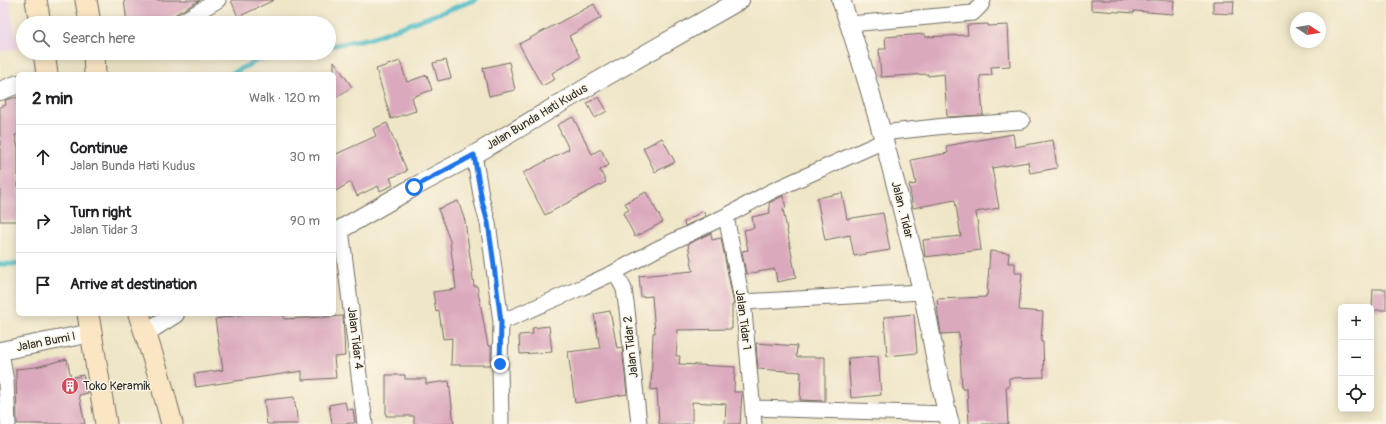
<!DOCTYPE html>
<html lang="en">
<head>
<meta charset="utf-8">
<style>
  body { margin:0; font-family:Pangolin,sans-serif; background:#f2f2f2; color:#202124 }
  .controls { position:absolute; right:12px; bottom:12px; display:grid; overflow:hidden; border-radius:6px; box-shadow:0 2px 10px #0003 }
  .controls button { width:36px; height:36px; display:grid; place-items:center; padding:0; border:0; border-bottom:1px solid #e0e0e0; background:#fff; color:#202124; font:20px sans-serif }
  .compass { position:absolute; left:1290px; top:12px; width:36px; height:36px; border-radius:50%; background:#fff; box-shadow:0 2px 10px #0003; rotate:102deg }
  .stop { position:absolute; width:12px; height:12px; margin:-9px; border:3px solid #1a73e8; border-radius:50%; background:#fff }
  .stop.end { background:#1a73e8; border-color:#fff; box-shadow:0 1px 4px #0008 }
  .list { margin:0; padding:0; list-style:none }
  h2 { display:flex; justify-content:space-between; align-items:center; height:52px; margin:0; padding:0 16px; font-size:17px }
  h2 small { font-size:13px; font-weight:400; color:#757577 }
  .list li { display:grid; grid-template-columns:26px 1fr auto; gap:12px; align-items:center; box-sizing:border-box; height:64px; padding:0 16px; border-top:1px solid #e0e0e0 }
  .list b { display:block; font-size:15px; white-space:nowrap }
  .list p { margin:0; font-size:13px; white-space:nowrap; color:#757577 }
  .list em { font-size:13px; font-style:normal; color:#757577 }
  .icon { flex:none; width:22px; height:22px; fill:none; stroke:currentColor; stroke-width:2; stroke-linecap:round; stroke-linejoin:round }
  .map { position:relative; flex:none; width:1386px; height:424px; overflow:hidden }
  .search { position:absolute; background:#fff; box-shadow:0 2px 10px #0003; left:16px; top:16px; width:320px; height:44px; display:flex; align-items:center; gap:10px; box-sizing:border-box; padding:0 14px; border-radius:22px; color:#757577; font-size:15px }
  .panel { position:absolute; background:#fff; box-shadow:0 2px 10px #0003; left:16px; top:72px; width:320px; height:244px; border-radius:6px }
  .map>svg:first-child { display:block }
  .built { fill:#ebd1eb }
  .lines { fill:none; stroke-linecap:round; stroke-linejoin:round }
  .stream { stroke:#4ebcc6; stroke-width:5 }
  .building { fill:#dba9be }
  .minor-casing { stroke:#706c62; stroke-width:17 }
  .tertiary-casing { stroke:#706c62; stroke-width:20 }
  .secondary-casing { stroke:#706c62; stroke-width:23 }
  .minor { stroke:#fff; stroke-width:15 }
  .tertiary { stroke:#fff; stroke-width:18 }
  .secondary { stroke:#fbe6c4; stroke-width:21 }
  .route { stroke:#1a73e8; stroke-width:5 }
  .labels { text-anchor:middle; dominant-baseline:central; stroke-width:3; stroke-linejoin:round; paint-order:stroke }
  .street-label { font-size:12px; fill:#2b2b2b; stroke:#fcf5e5 }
  .poi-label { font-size:12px; fill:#2b2b2b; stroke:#fcf5e5; text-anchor:start }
</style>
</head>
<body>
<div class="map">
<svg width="1386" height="424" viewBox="0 0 1386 424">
  <rect width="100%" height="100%" fill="#fcf5e5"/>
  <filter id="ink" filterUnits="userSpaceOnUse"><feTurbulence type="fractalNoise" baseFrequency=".025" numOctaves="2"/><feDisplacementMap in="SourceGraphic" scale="8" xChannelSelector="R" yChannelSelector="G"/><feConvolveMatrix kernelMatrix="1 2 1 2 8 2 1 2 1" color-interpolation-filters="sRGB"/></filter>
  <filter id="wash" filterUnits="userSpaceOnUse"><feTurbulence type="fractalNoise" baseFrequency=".012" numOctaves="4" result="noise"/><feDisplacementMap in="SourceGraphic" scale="16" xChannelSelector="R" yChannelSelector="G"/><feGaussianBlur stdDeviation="0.9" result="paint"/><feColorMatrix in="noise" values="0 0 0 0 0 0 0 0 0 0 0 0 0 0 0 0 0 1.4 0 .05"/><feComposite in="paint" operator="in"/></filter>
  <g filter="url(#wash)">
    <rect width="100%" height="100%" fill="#efe6c8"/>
    <path class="built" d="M0 0H10L11 12 18 48 0 52Z"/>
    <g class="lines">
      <path class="stream" d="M329 46 371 38 475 0
        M231 74 258 60 295 53
        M0 264H18"/>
    </g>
    <g id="blocks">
      <path class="building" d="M124 0H200L169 18 155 19V22L144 23H127Z
        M231 0H274L238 17Z
        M1091 0H1174L1173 14 1134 11V13L1091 10Z
        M1213 1H1234L1233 14 1213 13Z
        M594 4 601 18 569 36 580 57 552 73 555 79 542 86 519 44Z
        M988 24V26L1008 25 1010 66 991 67 992 75 980 76 983 115 947 117 944 74 928 76V74L881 77 879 49H886L885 37 925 34V37L968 35 967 25Z
        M446 60 451 78 438 81 433 63Z
        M334 61 352 87 334 99Z
        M400 61 407 82 427 75 432 90 412 97 416 111 391 119 376 69Z
        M509 62 515 90 489 96 483 68Z
        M18 97V135H15L18 148V221H0V107L6 105 5 100Z
        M599 97 607 111 595 118 587 103Z
        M573 117 592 154 601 149 609 165 600 170 606 182 545 215 523 173 569 149 557 125Z
        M387 123 407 171 390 178 393 185 380 191 378 186 357 196 351 182 334 192V155L376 136 373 129Z
        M1013 134 1015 147 1053 140 1057 168 1030 173 1028 162 992 168 999 208 976 212 981 250 925 257 923 240 961 236 955 200 913 208 909 185 916 184 911 160 948 153 946 146Z
        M662 138 675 162 655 172 643 148Z
        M646 192 663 222 635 237 623 213 629 210 625 203Z
        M842 193 847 219 883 213 890 250 854 256 850 235 825 240 817 198Z
        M783 196 786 208 783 209 796 278 777 282 775 269 746 274 742 251 748 250 744 230 754 228 752 217 770 213 769 203Z
        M458 201 465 221 474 286H477L488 346H491V365H451L452 338 443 339 439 311 436 312 433 292 456 289 450 241 438 209Z
        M703 211 706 216 685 226 684 222Z
        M711 233 712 240 721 238 734 305H732V329L678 330 676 356H680L679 364 735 367 734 392H742L740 424H725L726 404 692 402V424H659L657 389 651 390 653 333H655L652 296 641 297 639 276 693 271 688 244Z
        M990 251 1009 253 1008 263H1015V273H1022L1019 310 1043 312 1041 342H1043L1044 377 1009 378V387H1006L1008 424H969L967 389H962L959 333 941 334 938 314 937 299 986 297V295H987Z
        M1373 289H1386V310H1372Z
        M610 311 617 348 622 347 627 394 575 403 568 352 600 348 594 314Z
        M245 314H284V319L343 316 345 356 334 357 336 378 302 380V371L196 387 194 374 223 370 215 319Z
        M914 314 917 353 887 356 884 317Z
        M549 326 552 352 520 354 519 335 533 334 532 328Z
        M756 343 797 346 796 357H825V401L800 400 801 372 758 369Z
        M878 356 881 395 851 398 848 358Z
        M67 359 71 378 83 375 88 393 79 395 85 424H17L16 369 36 367Z
        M386 375H405V379H426V384L449 381 454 424H414V416H386Z
        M294 397 298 424H267L264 400Z
        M345 402 347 410 353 409 355 423 332 424 329 405Z"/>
    </g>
  </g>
  <g filter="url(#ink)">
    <use href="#blocks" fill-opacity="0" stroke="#706c62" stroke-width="1"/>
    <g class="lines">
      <defs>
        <path id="minor" d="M176 23 181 22 218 0
          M850 24 973 13 981 5 983 0
          M882 133 945 126 1022 121
          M474 155 482 201 488 223 501 322 500 364 501 424
          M726 216 744 311 754 424
          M341 229 365 424
          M615 272 624 289 627 310 639 424
          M742 302 922 292
          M501 322 583 287 615 272 655 250 726 216 772 191 884 141
          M1 351 6 382 8 424
          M753 408 948 414"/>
        <path id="tertiary" d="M841 0C874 95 899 193 922 291 932 335 938 380 950 424
          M0 91 18 84
          M334 233 414 187 474 155 591 85 740 0
          M145 333 175 314
          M0 351 92 333"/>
        <path id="secondary" d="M36 0 40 23
          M86 0 90 23
          M44 53 47 74
          M94 53 95 74
          M88 314 106 424
          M139 314 160 379 172 424"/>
      </defs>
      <use href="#minor" class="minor-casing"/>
      <use href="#tertiary" class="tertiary-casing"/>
      <use href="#secondary" class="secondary-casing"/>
      <use href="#minor" class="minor"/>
      <use href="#tertiary" class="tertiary"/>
      <use href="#secondary" class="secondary"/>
    </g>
  </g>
  <g class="lines" filter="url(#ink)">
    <path class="route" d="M414 187 474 155 482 201 488 223 493 258 501 322 500 364"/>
  </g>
  <defs>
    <symbol id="building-disc" viewBox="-11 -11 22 22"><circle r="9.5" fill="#d1495b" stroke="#fcf5e5"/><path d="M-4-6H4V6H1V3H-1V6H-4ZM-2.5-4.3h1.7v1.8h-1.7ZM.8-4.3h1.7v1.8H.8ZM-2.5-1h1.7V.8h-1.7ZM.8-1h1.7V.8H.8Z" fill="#fff"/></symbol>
  </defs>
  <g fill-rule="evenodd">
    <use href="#building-disc" x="60" y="376" width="20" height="20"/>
  </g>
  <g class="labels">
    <g class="street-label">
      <text transform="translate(537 117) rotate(-31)">Jalan Bunda Hati Kudus</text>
      <text transform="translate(902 210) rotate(76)">Jalan . Tidar</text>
      <text transform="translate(743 320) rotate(83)">Jalan Tidar 1</text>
      <text transform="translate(355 338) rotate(83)">Jalan Tidar 4</text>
      <text transform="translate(46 342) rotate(-11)">Jalan Bumi I</text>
      <text transform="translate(631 347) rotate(-96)">Jalan Tidar 2</text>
    </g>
    <g class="poi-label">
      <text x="83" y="386">Toko Keramik</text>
    </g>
  </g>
</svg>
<div class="controls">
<button>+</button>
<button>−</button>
<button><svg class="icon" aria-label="locate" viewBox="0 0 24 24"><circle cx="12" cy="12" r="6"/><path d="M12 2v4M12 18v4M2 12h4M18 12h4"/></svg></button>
</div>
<svg class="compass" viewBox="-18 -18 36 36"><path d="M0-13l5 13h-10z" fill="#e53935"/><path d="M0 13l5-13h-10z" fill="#757577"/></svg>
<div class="stop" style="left:414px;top:187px"></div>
<div class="stop end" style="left:500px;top:364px"></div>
<div class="search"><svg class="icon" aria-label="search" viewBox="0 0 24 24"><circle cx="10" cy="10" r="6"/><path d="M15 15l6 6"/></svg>Search here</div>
<section class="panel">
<h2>2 min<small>Walk · 120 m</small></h2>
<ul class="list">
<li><svg class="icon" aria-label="ahead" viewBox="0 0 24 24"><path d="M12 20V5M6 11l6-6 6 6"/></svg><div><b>Continue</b><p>Jalan Bunda Hati Kudus</p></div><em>30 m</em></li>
<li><svg class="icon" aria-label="right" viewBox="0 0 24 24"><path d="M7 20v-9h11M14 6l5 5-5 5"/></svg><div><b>Turn right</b><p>Jalan Tidar 3</p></div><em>90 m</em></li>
<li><svg class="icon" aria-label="arrive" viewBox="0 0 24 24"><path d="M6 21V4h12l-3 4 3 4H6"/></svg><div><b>Arrive at destination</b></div></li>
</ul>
</section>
</div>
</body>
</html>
